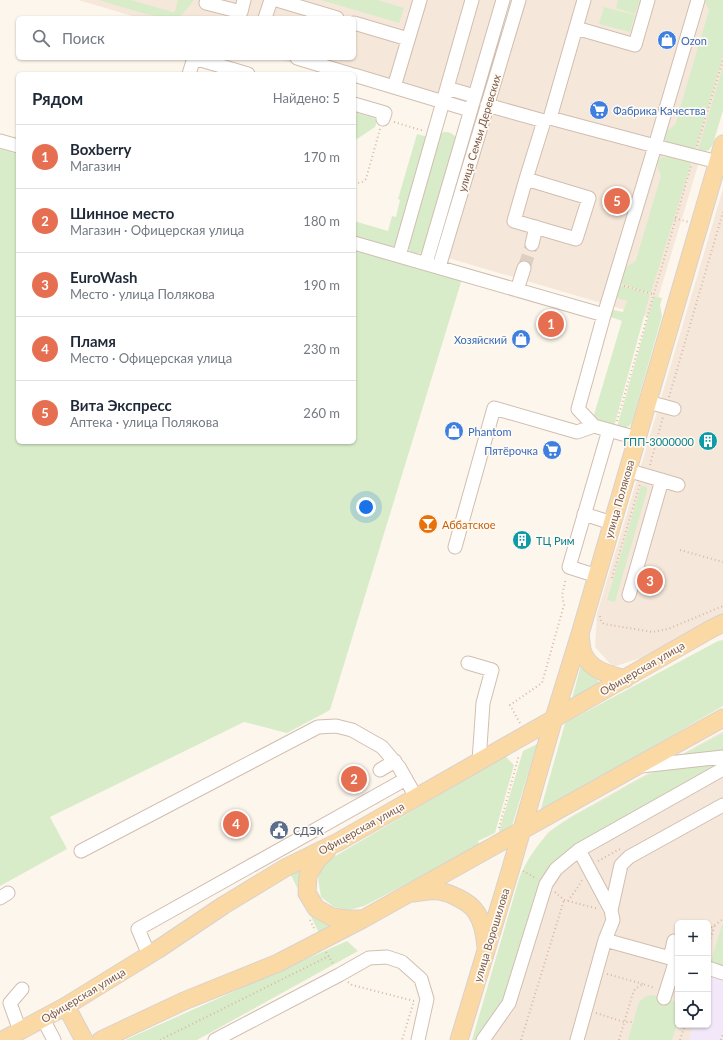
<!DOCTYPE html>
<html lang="ru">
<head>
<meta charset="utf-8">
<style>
  body { margin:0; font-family:Lato,sans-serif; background:#f2f2f3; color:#1f2937 }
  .controls { position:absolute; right:12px; bottom:12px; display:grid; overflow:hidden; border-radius:6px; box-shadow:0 1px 3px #0004 }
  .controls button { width:36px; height:36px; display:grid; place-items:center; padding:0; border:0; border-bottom:1px solid #e0e1e3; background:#fff; color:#1f2937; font:20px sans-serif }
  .you { position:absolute; left:366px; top:507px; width:14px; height:14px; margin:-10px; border:3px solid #fff; border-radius:50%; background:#1a73e8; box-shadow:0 0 0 6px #1a73e833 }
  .badge { display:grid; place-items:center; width:26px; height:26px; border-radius:50%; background:#e76f51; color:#fff; font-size:13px; font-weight:700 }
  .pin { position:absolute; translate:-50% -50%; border:2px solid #fff; box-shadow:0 1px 4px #0006 }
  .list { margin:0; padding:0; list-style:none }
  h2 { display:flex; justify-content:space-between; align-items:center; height:52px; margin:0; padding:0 16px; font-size:17px }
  h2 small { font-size:13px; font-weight:400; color:#747a83 }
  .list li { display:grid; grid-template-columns:26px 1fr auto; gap:12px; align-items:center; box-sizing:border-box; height:64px; padding:0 16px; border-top:1px solid #e0e1e3 }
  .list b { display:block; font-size:15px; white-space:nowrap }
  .list p { margin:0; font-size:13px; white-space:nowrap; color:#747a83 }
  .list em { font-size:13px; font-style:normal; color:#747a83 }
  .icon { flex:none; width:22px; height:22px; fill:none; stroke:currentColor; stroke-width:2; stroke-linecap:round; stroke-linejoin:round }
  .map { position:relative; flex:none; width:723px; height:1040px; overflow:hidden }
  .search { position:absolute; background:#fff; box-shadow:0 1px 3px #0004; left:16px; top:16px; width:340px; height:44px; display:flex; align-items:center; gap:10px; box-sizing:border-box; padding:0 14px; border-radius:6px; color:#747a83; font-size:15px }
  .panel { position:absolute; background:#fff; box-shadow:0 1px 3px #0004; left:16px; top:72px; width:340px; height:372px; border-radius:6px }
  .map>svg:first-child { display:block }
  .residential { fill:#f5e8da; fill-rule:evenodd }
  .education { fill:#f3e8fa }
  .green { fill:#d8ecc9 }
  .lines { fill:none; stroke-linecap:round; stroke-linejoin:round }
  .minor-tunnel { stroke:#dcd0c4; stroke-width:13; stroke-dasharray:13 6; stroke-linecap:butt }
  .minor-casing { stroke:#d1beb0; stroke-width:15 }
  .major-casing { stroke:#dad1cd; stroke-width:19 }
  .path { stroke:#d9b8a5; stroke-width:2; stroke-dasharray:1 3; stroke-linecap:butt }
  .minor { stroke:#fff; stroke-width:13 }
  .major { stroke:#fbd9a5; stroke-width:17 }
  .labels { text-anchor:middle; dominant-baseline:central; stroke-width:3.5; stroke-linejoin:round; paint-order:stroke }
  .shop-label { font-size:11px; fill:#366cbe; stroke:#fffaf3; text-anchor:start }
  .street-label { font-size:11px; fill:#7a5c4d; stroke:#fffaf3 }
  .culture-label { font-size:11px; fill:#0d838f; stroke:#fffaf3; text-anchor:end }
  .food-label { font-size:11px; fill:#c56008; stroke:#fffaf3; text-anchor:start }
  .service-label { font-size:11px; fill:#4e5e75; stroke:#fffaf3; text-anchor:start }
</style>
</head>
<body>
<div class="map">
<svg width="723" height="1040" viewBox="0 0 723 1040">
  <rect width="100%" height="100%" fill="#fdf6ec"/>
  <path class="residential" d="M78 0H508L474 116 275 58H354V18H139Z
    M515 0H723V82L652 318 438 255Z
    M723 189V616L647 656 613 667 595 647 597 614Z
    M723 731V1040H475L529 859 548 832 572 816ZM678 923H708V1025H678Z"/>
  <path class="education" d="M723 924V1040H689L693 1025H708V973L722 925Z"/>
  <path class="green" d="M99 0H131L173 12 175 11 178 0H194C190 5 183 15 177 18 166 22 113 4 99 0Z
    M321 0H377L404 8 399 23Z
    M618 0H640L635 14 616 8Z
    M704 0H723V56L695 150 666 142 663 136 666 131 675 125 709 10Z
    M604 7 635 15 630 32 599 24Z
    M723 66V110L713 144 709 150 706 151 698 150Z
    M354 112 378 119 375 127 354 141Z
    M444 132C450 132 453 133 457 139L423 252C417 255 411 254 408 248L440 134Z
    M417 134 428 137 397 242 394 246 391 247 354 236V221L388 231 392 216 396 217 400 200 398 199Z
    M0 149 18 154V442H354V248L462 279 330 710 287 733 244 722 50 817 67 849 0 886Z
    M662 157H667L691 163 651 293 618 283 624 268 633 263 636 260 661 176C658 168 654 161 662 157Z
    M618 285 650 294 614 427 599 423 593 418 622 321 608 316 610 309 623 312 627 301 614 297Z
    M654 296 662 298 660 305 662 316 632 422C629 428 624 429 617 427Z
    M641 486H646L647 488V491L615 602 607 600Z
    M723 640V706L540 812 565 723 718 641Z
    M582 661 591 673 600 683 572 699Z
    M723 733V751L678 757Z
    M537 744 511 829 501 835 499 831 523 751Z
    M505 756 514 765 495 833 478 841 480 846 364 906 349 910 334 907 321 897 318 878 322 866 332 858Z
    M723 761V765L559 861 507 1004 480 1040H472L519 879C526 861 537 844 551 831 567 818 590 807 608 797 627 786 647 772 669 768 686 764 705 763 723 761Z
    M307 864 321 917 333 926 319 933 290 873Z
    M723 924V968L710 964 722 925Z
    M347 941 358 951 197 1040H125Z
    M653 995C660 997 670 998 675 1002 683 1010 675 1031 672 1040H628L639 1002 646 996Z"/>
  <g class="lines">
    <path class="minor-tunnel" d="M524 268 532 244"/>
    <defs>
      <path id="minor" d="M207 0 206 3 241 12 244 0
        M277 0 337 18
        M265 18 271 0
        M354 23 408 39
        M576 28 635 45 648 0
        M297 58 350 74
        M189 74 194 58 248 74
        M354 75 470 110
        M394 87 420 0
        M447 88 474 96
        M354 104 385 113 383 119
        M487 105 544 121
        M550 118 584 0
        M0 141 18 146
        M526 179 544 121 550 118 655 146 698 0
        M526 179 589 198 576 239 514 221Z
        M354 243 604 315
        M532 244 536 227
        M399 256 472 0
        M426 263 503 0
        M439 267 519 0
        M517 290 524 268
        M648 402 674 409
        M637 438 594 426 578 409 604 315 655 146 718 162
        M627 470 678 485
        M584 514 612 523
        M455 547 494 408 577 432 594 426
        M597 576 569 567 609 430
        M629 595 662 480
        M468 663 492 670 483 703 479 761
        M641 766 723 757
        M380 770 395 761
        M81 851 318 727 336 726 352 730 382 747 399 767 416 797
        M0 898 8 893
        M611 910 621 865 629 857 723 805
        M605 940 670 958 674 941
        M149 955 138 929 406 779
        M708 968 723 973
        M664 998 676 960
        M43 1019 54 1040
        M20 1031 10 1003 22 989
        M215 1040 339 975 369 958 387 957 402 962 421 979 427 999 418 1040
        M483 1040 509 1003 546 884 556 869 579 850 723 769
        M577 1040 605 940 613 920 611 910 579 850"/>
      <path id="major" d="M580 634C581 640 581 647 583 653 591 671 608 674 625 679
        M327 851 318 859 308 875 307 893 316 908 332 917 347 919H363
        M414 893C422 892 431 890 439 891 450 893 470 902 476 912 483 922 485 935 486 947
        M66 1006 84 1040
        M3 1040 66 1006 157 950 224 905 285 868 338 842 711 629 723 623
        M101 1040 184 1001 278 963 363 919 723 718
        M459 1040 511 868 554 718 580 634 723 144"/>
    </defs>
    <use href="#minor" class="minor-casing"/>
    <use href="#major" class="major-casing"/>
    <path class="path" d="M394 122 424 131
      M697 146 723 60
      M354 183C359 183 362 183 366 179L380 129
      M675 218 688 222
      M624 286 653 294
      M669 397 723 212
      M617 421 691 166
      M650 465 663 417
      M680 550 723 562
      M612 578 640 484
      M600 616 601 621 604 624 653 632 668 629 723 606
      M520 723 510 705 542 683 564 605 562 595 566 578
      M499 828 519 755
      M598 861 620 849
      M523 871 537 879
      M555 892 564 900 599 909
      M568 901 578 887 582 880
      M310 920 315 930
      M708 930 723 919
      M708 946 715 925
      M326 952 334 965
      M607 974 643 984
      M348 982 352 985 414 1001 402 1040
      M596 1013 624 1022H633
      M160 1040 329 956
      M521 1040 564 900
      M619 1040 632 996 635 989 643 984 655 988
      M680 1040 685 1025
      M721 1040 723 1033"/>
    <use href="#minor" class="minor"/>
    <use href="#major" class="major"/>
  </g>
  <defs>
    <symbol id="shop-disc" viewBox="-11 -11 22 22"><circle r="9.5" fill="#3f7fe0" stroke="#fffaf3"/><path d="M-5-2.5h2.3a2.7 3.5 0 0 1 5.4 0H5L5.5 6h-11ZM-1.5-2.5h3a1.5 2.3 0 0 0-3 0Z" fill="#fff"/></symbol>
    <symbol id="supermarket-disc" viewBox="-11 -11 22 22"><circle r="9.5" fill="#3f7fe0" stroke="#fffaf3"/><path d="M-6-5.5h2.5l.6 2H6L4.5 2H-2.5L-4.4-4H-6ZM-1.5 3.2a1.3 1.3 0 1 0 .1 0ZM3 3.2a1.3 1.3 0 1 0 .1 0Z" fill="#fff"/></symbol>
    <symbol id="building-disc" viewBox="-11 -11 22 22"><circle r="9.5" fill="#0f9aa8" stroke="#fffaf3"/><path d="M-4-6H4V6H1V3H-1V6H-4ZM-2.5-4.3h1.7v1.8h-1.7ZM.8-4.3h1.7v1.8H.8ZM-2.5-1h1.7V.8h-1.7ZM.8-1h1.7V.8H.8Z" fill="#fff"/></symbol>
    <symbol id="bar-disc" viewBox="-11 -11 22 22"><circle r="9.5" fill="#e8710a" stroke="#fffaf3"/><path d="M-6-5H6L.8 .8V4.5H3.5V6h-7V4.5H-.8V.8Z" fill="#fff"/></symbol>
    <symbol id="civic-disc" viewBox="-11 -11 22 22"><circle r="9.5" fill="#5c6f8a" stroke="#fffaf3"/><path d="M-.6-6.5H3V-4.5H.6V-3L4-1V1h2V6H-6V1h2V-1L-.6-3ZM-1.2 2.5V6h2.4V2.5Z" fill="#fff"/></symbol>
  </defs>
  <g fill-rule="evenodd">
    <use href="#shop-disc" x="656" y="29" width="22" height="22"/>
    <use href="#supermarket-disc" x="588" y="99" width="22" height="22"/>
    <use href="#shop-disc" x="510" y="328" width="22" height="22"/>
    <use href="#shop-disc" x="443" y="420" width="22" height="22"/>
    <use href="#building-disc" x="697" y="430" width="22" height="22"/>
    <use href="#supermarket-disc" x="541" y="439" width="22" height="22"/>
    <use href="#bar-disc" x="417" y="513" width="22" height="22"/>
    <use href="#building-disc" x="511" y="529" width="22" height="22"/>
    <use href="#civic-disc" x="268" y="819" width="22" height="22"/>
  </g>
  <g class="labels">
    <g class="shop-label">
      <text x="681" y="40">Ozon</text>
      <text x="613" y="110">Фабрика Качества</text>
      <text x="507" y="339" text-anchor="end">Хозяйский</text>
      <text x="468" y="431">Phantom</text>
      <text x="538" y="450" text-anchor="end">Пятёрочка</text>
    </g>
    <g class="street-label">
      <text transform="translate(479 133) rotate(-73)">улица Семьи Деревских</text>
      <text transform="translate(619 499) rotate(-74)">улица Полякова</text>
      <text transform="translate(642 668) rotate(-30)">Офицерская улица</text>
      <text transform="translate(361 828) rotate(-29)">Офицерская улица</text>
      <text transform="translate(491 935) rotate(-73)">улица Ворошилова</text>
      <text transform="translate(83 995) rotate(-31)">Офицерская улица</text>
    </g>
    <g class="culture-label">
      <text x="694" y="441">ГПП-3000000</text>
      <text x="536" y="540" text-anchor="start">ТЦ Рим</text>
    </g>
    <g class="food-label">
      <text x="442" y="524">Аббатское</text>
    </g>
    <g class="service-label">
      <text x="293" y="830">СДЭК</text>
    </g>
  </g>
</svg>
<div class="controls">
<button>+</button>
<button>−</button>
<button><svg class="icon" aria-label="locate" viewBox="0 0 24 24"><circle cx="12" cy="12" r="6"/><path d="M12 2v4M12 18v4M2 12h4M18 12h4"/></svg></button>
</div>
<div class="you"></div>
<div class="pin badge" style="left:551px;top:324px">1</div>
<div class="pin badge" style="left:354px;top:779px">2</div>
<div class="pin badge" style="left:650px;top:581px">3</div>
<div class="pin badge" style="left:236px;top:824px">4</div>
<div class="pin badge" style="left:617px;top:201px">5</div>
<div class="search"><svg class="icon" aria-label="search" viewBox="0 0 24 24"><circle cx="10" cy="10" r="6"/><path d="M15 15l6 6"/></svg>Поиск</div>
<section class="panel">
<h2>Рядом<small>Найдено: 5</small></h2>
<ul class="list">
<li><span class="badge">1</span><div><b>Boxberry</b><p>Магазин</p></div><em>170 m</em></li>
<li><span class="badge">2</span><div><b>Шинное место</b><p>Магазин · Офицерская улица</p></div><em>180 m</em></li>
<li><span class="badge">3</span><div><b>EuroWash</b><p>Место · улица Полякова</p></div><em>190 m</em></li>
<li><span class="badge">4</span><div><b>Пламя</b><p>Место · Офицерская улица</p></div><em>230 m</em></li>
<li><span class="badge">5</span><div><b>Вита Экспресс</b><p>Аптека · улица Полякова</p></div><em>260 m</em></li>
</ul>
</section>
</div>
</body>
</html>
